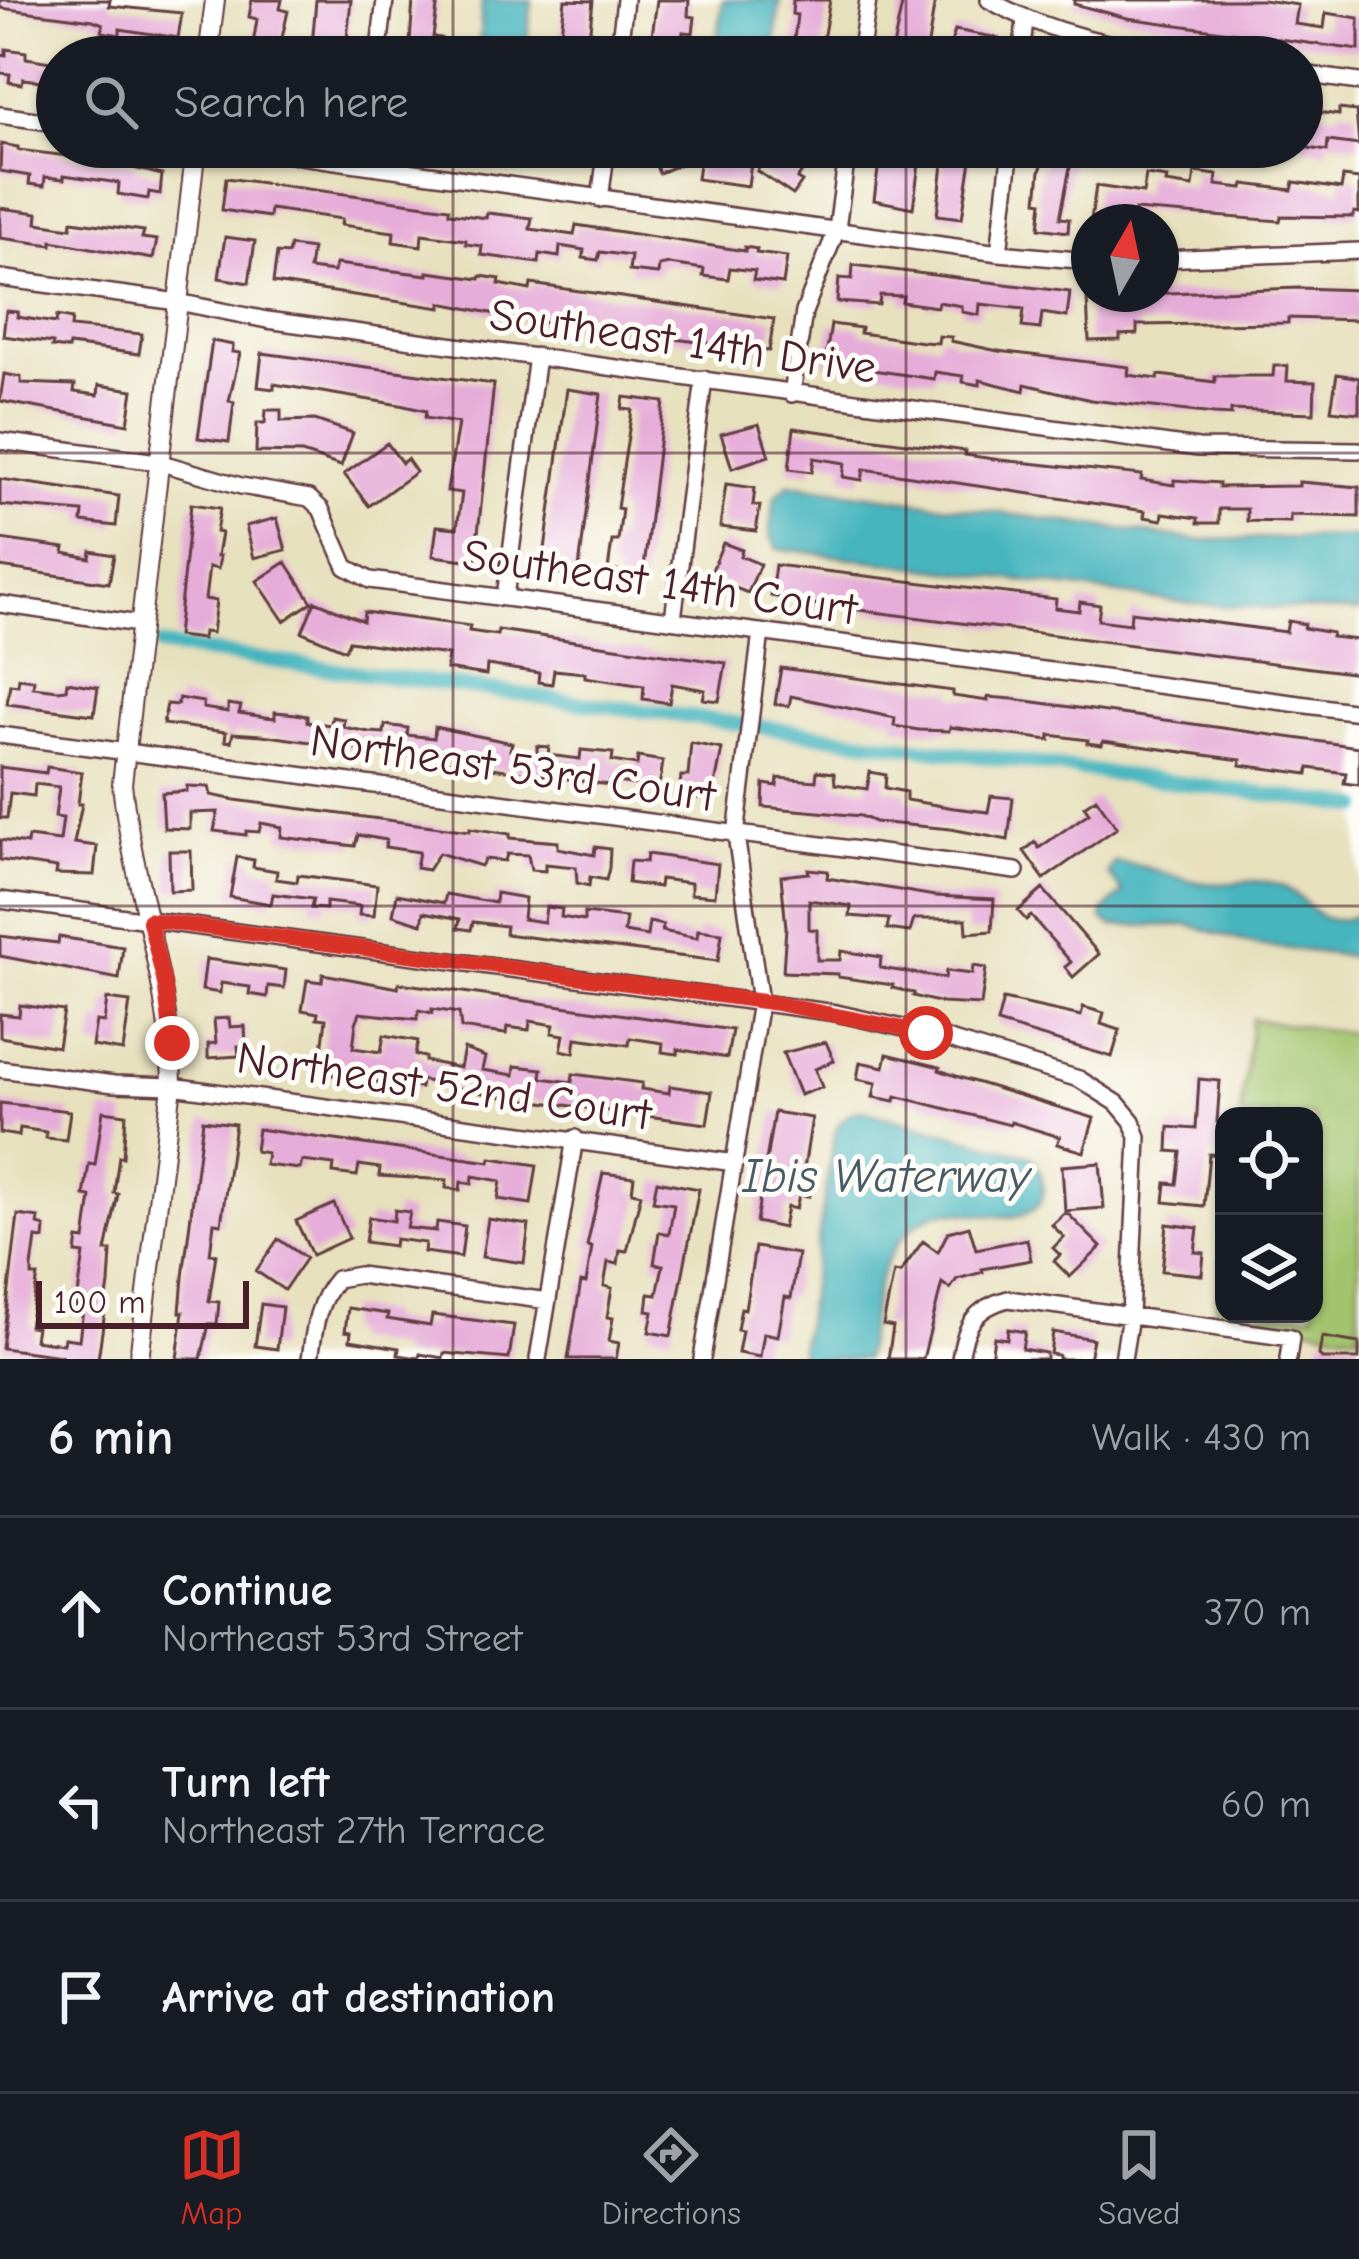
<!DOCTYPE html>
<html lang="en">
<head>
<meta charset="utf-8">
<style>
  body { margin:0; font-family:"Comic Neue",sans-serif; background:#20242c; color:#f1f3f6 }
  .controls { position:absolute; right:36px; bottom:36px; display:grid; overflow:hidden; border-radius:24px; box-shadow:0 3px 9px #0004 }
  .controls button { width:108px; height:108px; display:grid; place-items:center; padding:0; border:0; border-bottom:3px solid #363941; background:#171b24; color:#f1f3f6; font:60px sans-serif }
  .compass { position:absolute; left:1071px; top:204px; width:108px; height:108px; border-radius:50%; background:#171b24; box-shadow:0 3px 9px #0004; rotate:9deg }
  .scale { position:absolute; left:36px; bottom:30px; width:213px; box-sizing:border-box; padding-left:12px; border:6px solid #4a1f2b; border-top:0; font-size:33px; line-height:42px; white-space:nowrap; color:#4a1f2b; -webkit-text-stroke:9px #fdfcf7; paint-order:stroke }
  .stop { position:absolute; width:36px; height:36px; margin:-27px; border:9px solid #d93025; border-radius:50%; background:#fff }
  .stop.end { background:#d93025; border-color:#fff; box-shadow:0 3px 12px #0008 }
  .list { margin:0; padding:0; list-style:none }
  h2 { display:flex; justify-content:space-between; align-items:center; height:156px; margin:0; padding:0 48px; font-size:51px }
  h2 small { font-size:39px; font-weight:400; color:#9ea1a6 }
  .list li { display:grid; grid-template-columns:78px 1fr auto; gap:36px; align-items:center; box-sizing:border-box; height:192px; padding:0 48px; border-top:3px solid #363941 }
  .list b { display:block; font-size:45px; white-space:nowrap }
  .list p { margin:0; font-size:39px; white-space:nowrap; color:#9ea1a6 }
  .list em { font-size:39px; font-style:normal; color:#9ea1a6 }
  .icon { flex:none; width:66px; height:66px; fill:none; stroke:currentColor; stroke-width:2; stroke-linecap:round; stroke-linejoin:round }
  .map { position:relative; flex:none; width:1359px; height:1359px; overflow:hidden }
  .search { position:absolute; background:#171b24; box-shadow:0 3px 9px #0004; left:36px; right:36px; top:36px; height:132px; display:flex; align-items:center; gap:30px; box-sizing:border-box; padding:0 42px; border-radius:66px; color:#9ea1a6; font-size:45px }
  .sheet { height:732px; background:#171b24 }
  nav { display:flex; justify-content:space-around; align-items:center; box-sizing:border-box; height:168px; border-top:3px solid #363941; background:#171b24; font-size:33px; color:#9ea1a6 }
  nav a { display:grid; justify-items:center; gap:6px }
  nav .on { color:#d93025 }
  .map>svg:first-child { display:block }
  .green { fill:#a2c46d; stroke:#76724c; stroke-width:3 }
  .water { fill:#46b5be; stroke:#486a74; stroke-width:3 }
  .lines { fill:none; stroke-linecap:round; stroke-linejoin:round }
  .canal { stroke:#46b5be; stroke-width:15 }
  .building { fill:#e6acd9 }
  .minor-casing { stroke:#623c41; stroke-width:20 }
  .tertiary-casing { stroke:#623c41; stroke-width:22 }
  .minor { stroke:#fff; stroke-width:15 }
  .tertiary { stroke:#fff; stroke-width:18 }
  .route { stroke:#d93025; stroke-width:15 }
  .grid { fill:none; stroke:#4a1f2b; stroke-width:3; stroke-opacity:0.55 }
  .labels { text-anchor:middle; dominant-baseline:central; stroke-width:10; stroke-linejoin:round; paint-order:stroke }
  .street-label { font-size:45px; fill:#4a1f2b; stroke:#fdfcf7 }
  .water-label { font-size:48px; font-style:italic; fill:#485b66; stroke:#fdfcf7 }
</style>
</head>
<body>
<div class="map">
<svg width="1359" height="1359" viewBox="0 0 1359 1359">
  <rect width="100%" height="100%" fill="#fdfcf7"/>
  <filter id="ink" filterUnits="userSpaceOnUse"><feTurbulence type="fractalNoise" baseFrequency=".00833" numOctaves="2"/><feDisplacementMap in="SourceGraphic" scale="24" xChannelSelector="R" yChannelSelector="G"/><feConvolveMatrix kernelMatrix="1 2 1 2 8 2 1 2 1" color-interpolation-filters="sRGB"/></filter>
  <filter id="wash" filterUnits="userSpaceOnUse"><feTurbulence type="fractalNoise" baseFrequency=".004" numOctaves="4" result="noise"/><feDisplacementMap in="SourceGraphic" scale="48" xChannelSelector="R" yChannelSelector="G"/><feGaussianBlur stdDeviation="2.7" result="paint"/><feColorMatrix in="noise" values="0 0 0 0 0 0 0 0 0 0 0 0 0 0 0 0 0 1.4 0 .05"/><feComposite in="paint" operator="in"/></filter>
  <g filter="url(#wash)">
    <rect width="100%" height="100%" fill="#e7e0bd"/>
    <path class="green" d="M1252 1019 1359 1034V1335L1215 1313 1224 1241V1314H1314V1116H1240Z"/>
    <path class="water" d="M482 0H532L525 57H479Z
      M723 0H780L773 57H715Z
      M789 484 1197 540 1359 537V612L1193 604 777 548 770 534 775 497Z
      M1114 862C1147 864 1173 879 1204 883 1229 887 1254 876 1279 885 1312 897 1315 935 1359 914V957L1256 945 1189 925 1112 926 1102 919 1103 912 1123 892 1108 874Z
      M862 1110 1031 1156C1038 1167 1044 1177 1043 1191 1037 1235 971 1208 943 1212 934 1213 926 1218 918 1223 875 1255 872 1310 864 1359H799L835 1134C840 1120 847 1112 862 1110Z"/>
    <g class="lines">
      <path class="canal" d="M161 646 1359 807"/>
    </g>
    <g id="blocks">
      <path class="building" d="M0 0H110L109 6 182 13 178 38 120 29V35L102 32 103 24 93 20 0 8Z
        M252 0H282L280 9 288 11 278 56 251 57 257 19 249 17Z
        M316 0H351L346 49 341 48 339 57H311Z
        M413 0H438L433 37 441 38 438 57H409Z
        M565 0 593 1 587 57H558Z
        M657 0H689L688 16 695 17 693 33 683 32 680 57H649Z
        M793 0H830L820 57H792L797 15 792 14Z
        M903 0H935L926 57H891Z
        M1074 0H1263L1298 5 1295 24 1324 28 1326 13 1359 18V50L1127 18 1074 4Z
        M955 30 998 38 992 57H947Z
        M6 49 26 52V58L57 63V83L23 79 22 84 9 82 10 74 0 73V54L6 55Z
        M1339 109 1356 111 1359 145 1328 141 1327 151 1302 147V110L1339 115Z
        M1 144 18 147V150L134 164 133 168 162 175 160 194 149 192 148 199 118 194 119 183 64 175V179L45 177 44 186 29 184 30 176 0 171Z
        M648 147H689L735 155 736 147H753L748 186 697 179 700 156 659 173Z
        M773 147H807L815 153 797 179 802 182 793 195 757 171Z
        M881 147H909L907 162 919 164 913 208 874 200Z
        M945 147H973L962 218 937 215Z
        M1048 147H1074L1060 218 1069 219 1068 232 1039 228 1042 202 1037 201 1040 171Z
        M1195 172 1217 175 1216 185 1243 188 1244 184 1292 190 1294 182 1341 189 1343 177 1359 179V213L1354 212 1353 217 1281 216 1280 221 1135 210 1133 222 1091 220 1096 186 1143 193 1146 175 1167 178 1166 183 1193 187Z
        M226 178 449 208V213L486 218 487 213 532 218 530 229 574 235 576 225 745 251V247L757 249 756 253 787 257 783 284 753 280 755 271 730 268 728 279 703 276 704 269 669 264 659 266 658 274 629 271 631 256 600 252 598 260 583 258 584 250 560 246 559 257 540 254 539 263 481 255 482 246 466 244V240L422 234 421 246 393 242 394 232 341 225 342 219 270 209 269 217 222 210Z
        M0 208 38 213 37 223 71 228 72 221 144 231 142 238 157 240 153 259 52 241V245L0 238Z
        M225 237 255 241 249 283 219 278Z
        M290 246 312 249 309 269 334 272 336 264 428 275V272L480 279 481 276 500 279 499 284 530 290 531 284 774 319 769 351 526 320 441 303V308L273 283 277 253 288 254Z
        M853 265 1070 292 1067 317 1042 313 1040 329 1022 327 1024 309 980 304 979 315 962 312V306L938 302 937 307 902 302 903 296 880 295 879 305 837 302 839 278 852 279Z
        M1299 288 1359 290V320L1288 318V323L1137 325V334L1120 335V340L1089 341 1087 296 1143 297V294Z
        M6 311 18 312 17 317 56 323 57 316 72 319 71 327 142 334 139 354 69 345 68 349 52 347 53 343 3 336Z
        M831 324 861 328 860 333 923 342 938 343 939 336 952 337 951 341 998 351 1129 367 1128 375 1158 379 1159 375 1215 382V376H1273L1274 366H1288L1287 381 1315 382 1314 413 1231 410V415L1214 414 1091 400 1025 384 1024 391 980 380V385L963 382V376L935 372 934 379 825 363Z
        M212 341 233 345 232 352 240 353 229 401 234 402 229 442 198 438Z
        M262 353 494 384 475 561 433 556 437 526 457 528 462 493 447 491 458 423 425 418 426 411 400 405 274 384V389L258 387Z
        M4 374 21 377V383L75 385 74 392 98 395 99 385 133 390 128 424 0 401Z
        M1337 374 1359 378V413L1331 410Z
        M567 389 601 394 578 576 542 571Z
        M624 397 664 402 642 584 616 581 617 571 608 570 612 541H618L622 509 617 508 632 410 622 409Z
        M266 410H281V421L315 420 353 433 341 466 302 453 256 452 257 423H265Z
        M759 424 769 456 732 468 721 434Z
        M794 428 966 451 965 455 1001 460 1142 475 1141 480 1174 485V480L1219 483V487L1299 486V482L1359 487V517L1290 515V522L1247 521V509H1219V523H1198V518L1163 513 1162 520 1144 517 1145 511 864 469 862 480 843 477 845 463 814 458 812 472 789 469Z
        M387 443 402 463 407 459 416 472 369 506 344 474Z
        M0 479 119 496 116 526 82 522 83 512 0 505Z
        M726 484 755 488 753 505 760 506 756 531 720 527Z
        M191 504 220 508 216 532 221 533 217 556H220L218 569 209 567 205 599 216 601 212 633 203 632 202 639 177 636Z
        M277 518 286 550 254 558 246 526Z
        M0 539 65 548 64 553 90 558 91 551 114 555 109 583 0 567Z
        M723 543 742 550 740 556 760 564 748 593 709 578Z
        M286 562 312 602 284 621 257 581Z
        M775 565 1056 599 1055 608 1079 611 1080 602 1100 605 1098 620 1130 624 1131 612 1286 632 1288 621 1305 624 1304 628 1332 633 1331 637 1359 640V674L820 605 771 596Z
        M315 601 363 621 364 612 470 626 469 631 497 635 498 630 726 663 719 701 703 699 705 690 672 684 669 703 643 699 644 686 585 677V673L554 670 552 684 538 682 539 673 487 665 486 675 446 669 448 655 349 641 345 650 302 632Z
        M781 668 953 691V696L988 701V697L1013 699 1359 747V785L1344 783 1346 773 1309 768 1308 774 1279 770 1240 765 1241 760 1103 741 1102 745 1087 743 1088 740 1050 735V740L950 727 949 731 919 730 894 726 895 718 791 696 789 706 775 704Z
        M19 678 34 680 33 687 58 690 66 689 67 682 98 687 94 715 7 704 10 684 18 685Z
        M179 698 203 702V708L228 712V704L241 706 239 713 265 717 275 718V712L296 714 307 716V722L331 725 332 717 344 719 343 727 369 732 384 733 385 725 408 728 407 735 434 738 435 727 512 743 510 750 537 753V746L549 747 548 755 580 759 581 750 613 753 612 761 637 765 638 757 663 761 661 776 658 788 610 781 609 785 262 735 233 733 231 742 225 741 226 732 163 724 167 704 177 705Z
        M691 743 722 749 712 800 679 795 681 776H688Z
        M0 767 46 773 47 767 82 772 78 804H82L74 843 97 846 94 875 56 874 57 868 0 860V840L27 844 28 837 60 841 63 818 55 817 59 787 35 784 34 796 10 793 7 818H0Z
        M817 771 834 773 835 784 867 789 870 772 886 775 885 788 906 792V800L954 808 988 812 991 796 1013 798 1008 840 951 829 875 822 861 816 763 807 764 784 777 786 778 778 816 781Z
        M187 786 209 787 211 795 235 800 470 831V828L510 834V838L558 842V848L594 855 595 847 610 849 609 868 606 880 590 877 589 886 577 883 576 867 545 864V871L531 870 528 855 507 854 505 861 485 859 481 866 439 853 428 870 416 868 419 852 385 847 386 840 358 835 355 846 281 837 282 827 261 823 259 832 246 831V835L214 831 218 812 190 813V829L164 828 162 793 187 791Z
        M1096 798 1117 828 1044 879 1024 851 1035 842 1039 848 1089 813 1084 806Z
        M169 851H191L192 890 170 891Z
        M647 854 718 864 715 896 691 894V883L660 879 659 887 628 883 630 861 646 862Z
        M237 857 254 860 253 867 277 871 276 879 297 882 298 875 377 885 374 916 359 915 360 906 326 902V909L311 908 313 899 273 894 271 904 230 897Z
        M808 869 828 871 827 878 935 896 994 899 992 931 967 933 966 919H914L910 932 887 929 889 919 850 916 851 906 809 900V929L817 930V960H840L841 951 881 957 880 968 945 978 946 971 972 974 973 966 986 968 981 1005 942 1003 913 996 914 993 892 988 893 985 838 977V974L783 972 786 927 781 876 809 873Z
        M1043 889 1099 954 1073 977 1065 967 1071 962 1031 916 1026 920 1018 911Z
        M496 893 525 898 523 919 544 922 546 907 562 909 561 917 584 921V913L626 918 624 932 647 936 649 922 663 925 662 931 697 938 698 930 722 933 718 961 505 934 506 926 473 922 471 930 458 928 460 919 424 912 422 924 393 915 397 894 444 903 446 894 495 903Z
        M0 936 58 943 59 937 123 947 119 979 0 956Z
        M206 959 286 970 284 988 268 986 267 997 249 994 250 987 221 983 220 993 202 990Z
        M323 974 398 988 399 983 732 1030 727 1058 678 1049V1054L662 1052 663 1043 630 1038 629 1045 576 1038 574 1053 561 1050 564 1035 552 1033 554 1025 530 1021 529 1030 507 1027 506 1034 481 1031 461 1028 459 1013 432 1009V1013L419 1010 417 1019 360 1013 356 1023 353 1048 381 1052 384 1035 418 1041 415 1055 425 1057V1061L460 1068 464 1049 485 1057 482 1070 514 1075 515 1066 542 1069 541 1078 572 1082 573 1074 642 1083 641 1089 669 1093 670 1086 712 1092 707 1124 497 1096 421 1080 420 1088 319 1073 326 1019 317 1018 318 1013 302 1010 307 980 322 982Z
        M107 999 130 1002 123 1051 92 1046 96 1021 104 1022Z
        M1003 999 1081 1016 1083 1007 1104 1013 1101 1024 1120 1030 1112 1057 997 1023Z
        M20 1005 64 1011 58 1047 0 1037V1014L19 1016Z
        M229 1018 230 1027 245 1026 246 1046H238L239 1056 208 1058V1044L216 1043 214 1019Z
        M826 1042 834 1061 815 1069 822 1087 800 1095 783 1053Z
        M887 1054 940 1067 939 1070 962 1078 1094 1118 1084 1152 1057 1144 1060 1137 1011 1122 1010 1125 896 1096 895 1101 873 1097 876 1083 857 1079 860 1062 884 1067Z
        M1199 1079 1220 1081 1217 1122H1224V1155L1209 1154 1204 1206 1164 1202 1166 1183 1177 1184 1181 1152 1168 1151 1169 1127 1196 1129Z
        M0 1103 70 1111 66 1140 46 1138V1132L20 1128 19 1136 0 1133Z
        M103 1111 126 1114 123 1157 119 1156 114 1193 118 1194 106 1251H111L109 1284 98 1359H61V1356L2 1348 18 1215 39 1218 38 1225 45 1227 44 1239 36 1238 32 1267V1276H38L29 1326 36 1327 34 1340 63 1344 64 1338 79 1340 83 1310 76 1308 84 1254 76 1253 78 1239 85 1240 91 1197 84 1196 89 1164 95 1165Z
        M774 1112 812 1118 802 1181 811 1183 809 1196 799 1195 796 1209 787 1207 783 1228 756 1222Z
        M203 1120 235 1124 221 1224 214 1223 210 1254H216L209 1301 219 1302 217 1324H209L201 1359H177L183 1312H180L183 1277Z
        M258 1129 490 1162 491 1158 537 1165 531 1204 498 1199 501 1181 473 1176 472 1184 461 1182 460 1190 446 1188 447 1180 379 1176 380 1168 359 1165 357 1176 333 1173 334 1165 302 1161 300 1169 265 1165 267 1153 255 1151Z
        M1100 1163 1104 1208 1065 1211 1062 1166Z
        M603 1173 634 1177 632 1192 641 1194 627 1251 620 1250 618 1264 608 1262 604 1286 612 1288 607 1317 613 1318 609 1341 619 1343 616 1359H568L581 1282 586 1283 592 1247 587 1246Z
        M657 1181 699 1189 671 1336 649 1332 653 1312 647 1311 649 1294 657 1295 663 1265 654 1264 659 1232 669 1234 674 1204 653 1201Z
        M334 1204 349 1238 312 1255 296 1221Z
        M395 1210 410 1212 407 1228 436 1231 437 1222 465 1226 461 1257 424 1252 425 1243 395 1239 394 1246 365 1242 369 1217 394 1221Z
        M1066 1212 1101 1247 1070 1277 1054 1261 1060 1255 1053 1248 1064 1237 1052 1225Z
        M488 1219 529 1225 524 1263 482 1257Z
        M1167 1224 1198 1228 1195 1252 1204 1253 1202 1275 1162 1271Z
        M969 1226 976 1249 1027 1239 1031 1260 982 1269 983 1272 957 1279 950 1289 942 1283 923 1359H888L893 1327 883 1325 894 1272 900 1273 923 1241 938 1252 948 1232Z
        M278 1239 306 1258 284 1290 256 1271Z
        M755 1247 798 1254 791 1298 785 1297 778 1336 764 1333 760 1357 738 1353 742 1331 737 1330 741 1308 745 1309Z
        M261 1304 282 1307 277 1349 255 1346Z
        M348 1308 388 1314 387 1319 430 1326 432 1315 514 1325 509 1359 444 1353 443 1358 420 1354 419 1358 398 1355 399 1348 350 1340 351 1332 345 1331Z
        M1008 1329 1025 1332 1022 1349 1046 1353V1359H991L994 1337 1007 1339Z
        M1053 1332 1093 1339 1089 1359H1058V1355L1050 1354Z
        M1322 1337 1359 1343V1359H1322L1319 1355Z"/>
    </g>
  </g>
  <g filter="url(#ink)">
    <use href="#blocks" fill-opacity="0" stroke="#623c41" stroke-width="3"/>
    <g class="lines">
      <defs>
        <path id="minor" d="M989 0C1050 34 1115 46 1183 57
          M378 57 385 0
          M618 57 625 0
          M860 57 868 0
          M1021 57 1025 20
          M1302 74 1359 82
          M0 115 57 123
          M235 147 999 253 1089 261
          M600 199 607 147
          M999 253 1011 147
          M1161 259 1359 251
          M0 278 178 302 267 320 1198 448 1359 450
          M792 394 804 312 837 229 848 147
          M0 441 158 462 241 486 309 498 321 509 346 567 370 580 1359 712
          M505 597 537 356
          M0 604 139 624
          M673 619 704 379
          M0 735 1016 871
          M0 900 836 1013 926 1033 1079 1079 1117 1103 1132 1121 1138 1137 1130 1316 1123 1359
          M0 1069 114 1084 172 1086 735 1163
          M310 1359C314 1330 317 1301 337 1279L359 1275 548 1301
          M538 1359 575 1138
          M702 1359 760 1002 736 835 761 632
          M960 1359C965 1326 974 1308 1008 1299L1291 1338 1288 1359"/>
        <path id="tertiary" d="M208 57 215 0
          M139 1359 172 1086C171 982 133 886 122 784L196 147"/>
      </defs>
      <use href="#minor" class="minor-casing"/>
      <use href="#tertiary" class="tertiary-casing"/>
      <use href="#minor" class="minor"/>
      <use href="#tertiary" class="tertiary"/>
    </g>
  </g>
  <g class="lines" filter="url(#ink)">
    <path class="route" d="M172 1043 165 986 149 920 774 1003 926 1033"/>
  </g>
  <path class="grid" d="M453 0V57M906 0V57M453 147V1359M906 147V1359M0 453H1359M0 906H1359"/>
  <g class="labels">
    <g class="street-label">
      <text transform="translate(683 341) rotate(8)">Southeast 14th Drive</text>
      <text transform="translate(660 582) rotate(8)">Southeast 14th Court</text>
      <text transform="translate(513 768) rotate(8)">Northeast 53rd Court</text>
      <text transform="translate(444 1086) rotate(8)">Northeast 52nd Court</text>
    </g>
    <g class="water-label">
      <text x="886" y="1176">Ibis Waterway</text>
    </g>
  </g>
</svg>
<div class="controls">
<button><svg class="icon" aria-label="locate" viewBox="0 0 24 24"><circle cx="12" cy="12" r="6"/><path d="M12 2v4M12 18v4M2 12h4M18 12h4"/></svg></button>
<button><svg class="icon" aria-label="layers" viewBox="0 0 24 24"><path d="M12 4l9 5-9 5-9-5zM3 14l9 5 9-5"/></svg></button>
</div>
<svg class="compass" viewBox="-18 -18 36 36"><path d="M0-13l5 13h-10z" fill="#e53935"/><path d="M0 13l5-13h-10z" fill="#9ea1a6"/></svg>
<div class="scale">100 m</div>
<div class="stop" style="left:926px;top:1033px"></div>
<div class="stop end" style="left:172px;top:1043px"></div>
<div class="search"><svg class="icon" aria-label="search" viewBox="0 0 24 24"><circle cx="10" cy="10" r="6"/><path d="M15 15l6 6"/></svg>Search here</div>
</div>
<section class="sheet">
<h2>6 min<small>Walk · 430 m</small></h2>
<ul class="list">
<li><svg class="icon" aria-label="ahead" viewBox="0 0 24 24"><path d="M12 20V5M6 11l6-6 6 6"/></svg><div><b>Continue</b><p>Northeast 53rd Street</p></div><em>370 m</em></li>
<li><svg class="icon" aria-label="left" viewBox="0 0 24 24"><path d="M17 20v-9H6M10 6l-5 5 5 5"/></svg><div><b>Turn left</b><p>Northeast 27th Terrace</p></div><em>60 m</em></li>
<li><svg class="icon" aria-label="arrive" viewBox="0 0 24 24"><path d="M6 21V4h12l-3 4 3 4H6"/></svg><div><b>Arrive at destination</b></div></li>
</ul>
</section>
<nav>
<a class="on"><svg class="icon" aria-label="map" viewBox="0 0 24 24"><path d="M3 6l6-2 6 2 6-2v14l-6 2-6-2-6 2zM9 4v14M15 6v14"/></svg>Map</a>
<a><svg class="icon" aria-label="directions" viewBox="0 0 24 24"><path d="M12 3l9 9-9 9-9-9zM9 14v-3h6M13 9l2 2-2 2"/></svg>Directions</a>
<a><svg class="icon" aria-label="saved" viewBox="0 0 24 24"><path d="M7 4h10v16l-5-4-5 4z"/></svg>Saved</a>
</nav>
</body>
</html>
